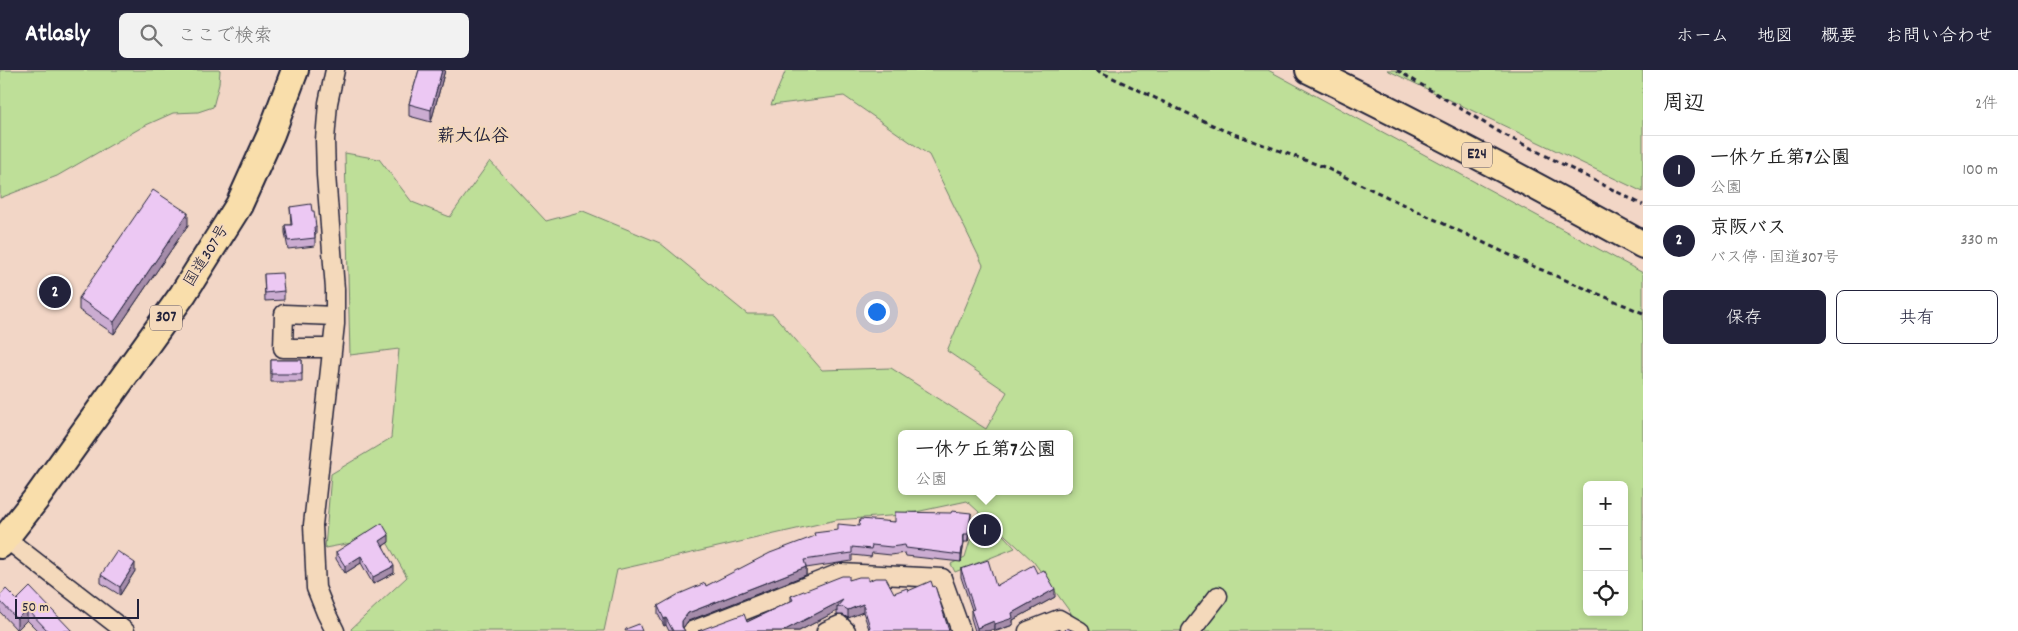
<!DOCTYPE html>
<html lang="ja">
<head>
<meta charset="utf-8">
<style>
  body { margin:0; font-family:Dekko,"Klee One",sans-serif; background:#f2f2f2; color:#222 }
  .controls { position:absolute; right:15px; bottom:15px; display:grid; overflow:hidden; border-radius:8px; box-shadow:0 2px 8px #0003 }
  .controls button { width:45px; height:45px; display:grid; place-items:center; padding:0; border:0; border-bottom:1px solid #e0e0e0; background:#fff; color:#222; font:25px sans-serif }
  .scale { position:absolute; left:15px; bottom:12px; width:124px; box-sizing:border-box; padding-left:5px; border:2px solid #22223b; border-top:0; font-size:14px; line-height:18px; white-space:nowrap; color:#22223b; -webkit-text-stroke:4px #f4d9bb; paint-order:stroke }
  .you { position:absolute; left:876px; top:241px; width:18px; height:18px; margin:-12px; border:4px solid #fff; border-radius:50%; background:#1a73e8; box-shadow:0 0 0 8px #1a73e833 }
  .badge { display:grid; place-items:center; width:32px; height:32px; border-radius:50%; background:#22223b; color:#fff; font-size:16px; font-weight:700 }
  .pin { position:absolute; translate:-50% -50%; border:2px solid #fff; box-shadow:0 1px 5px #0006 }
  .popup { position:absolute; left:898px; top:360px; width:175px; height:65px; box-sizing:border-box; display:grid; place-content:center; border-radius:8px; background:#fff; filter:drop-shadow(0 1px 4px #0005); font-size:16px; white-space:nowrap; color:#767676 }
  .popup b { font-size:19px; color:#222 }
  .popup::after { content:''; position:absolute; left:50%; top:100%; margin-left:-10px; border:10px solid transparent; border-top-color:#fff }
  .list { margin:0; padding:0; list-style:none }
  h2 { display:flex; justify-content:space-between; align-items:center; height:65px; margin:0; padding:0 20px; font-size:21px }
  h2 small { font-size:16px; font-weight:400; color:#767676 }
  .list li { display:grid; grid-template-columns:32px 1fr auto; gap:15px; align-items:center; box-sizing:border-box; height:70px; padding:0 20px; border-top:1px solid #e0e0e0 }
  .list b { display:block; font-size:19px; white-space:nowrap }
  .list p { margin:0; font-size:16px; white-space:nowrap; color:#767676 }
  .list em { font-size:16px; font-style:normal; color:#767676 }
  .actions { display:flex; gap:10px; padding:15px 20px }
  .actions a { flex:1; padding:11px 0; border:1px solid #22223b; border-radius:8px; text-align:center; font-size:18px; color:#22223b }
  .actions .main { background:#22223b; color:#fff }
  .icon { flex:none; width:28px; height:28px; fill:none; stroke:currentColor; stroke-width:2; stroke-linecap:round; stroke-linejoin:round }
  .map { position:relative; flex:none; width:1643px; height:561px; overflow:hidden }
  header { display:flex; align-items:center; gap:30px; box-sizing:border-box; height:70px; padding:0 25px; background:#22223b; color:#fff }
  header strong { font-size:24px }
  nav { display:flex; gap:28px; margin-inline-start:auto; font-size:18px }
  .search { width:350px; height:45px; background:#f2f2f2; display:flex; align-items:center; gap:12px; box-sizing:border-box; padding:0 18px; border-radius:8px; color:#767676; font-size:19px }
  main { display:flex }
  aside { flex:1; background:#fff }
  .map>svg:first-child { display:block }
  .green { fill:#bedf98; stroke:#70806a; fill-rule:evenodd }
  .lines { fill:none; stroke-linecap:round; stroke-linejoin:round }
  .minor-casing { stroke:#22223b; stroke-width:21 }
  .highway-casing { stroke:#22223b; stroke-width:30 }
  .path { stroke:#22223b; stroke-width:3; stroke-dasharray:5 4; stroke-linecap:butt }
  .minor { stroke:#f4d9bb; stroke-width:18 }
  .highway { stroke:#f9deab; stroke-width:26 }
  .wall { fill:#cbacd1; stroke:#22223b }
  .shaded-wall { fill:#a58caa; stroke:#22223b }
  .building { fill:#ecc8f3; stroke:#22223b }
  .labels { text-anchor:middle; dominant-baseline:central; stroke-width:4; stroke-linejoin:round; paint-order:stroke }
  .shield { fill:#f4d9bb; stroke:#615961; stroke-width:1 }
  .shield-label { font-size:15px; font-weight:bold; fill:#22223b }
  .street-label { font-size:16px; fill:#22223b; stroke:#f4d9bb }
  .neighbourhood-label { font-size:18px; font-weight:bold; fill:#22223b; stroke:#f4d9bb }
</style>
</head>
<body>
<header>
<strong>Atlasly</strong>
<div class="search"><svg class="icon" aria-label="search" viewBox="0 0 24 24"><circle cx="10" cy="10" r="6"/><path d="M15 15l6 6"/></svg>ここで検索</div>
<nav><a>ホーム</a><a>地図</a><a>概要</a><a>お問い合わせ</a></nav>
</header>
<main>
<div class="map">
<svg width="1643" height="561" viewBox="0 0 1643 561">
  <rect width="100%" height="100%" fill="#f2d6c6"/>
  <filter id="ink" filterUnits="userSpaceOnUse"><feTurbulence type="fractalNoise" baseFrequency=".02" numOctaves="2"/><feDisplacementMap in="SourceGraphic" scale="10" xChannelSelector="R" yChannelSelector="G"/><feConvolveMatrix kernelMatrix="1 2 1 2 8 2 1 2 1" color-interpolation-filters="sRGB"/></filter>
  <g filter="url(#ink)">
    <path class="green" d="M0 0H220L219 14 213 37 198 42 173 43 144 56 57 106 0 128Z
      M786 0H1268L1643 203V561H1186L1184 559 1182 561H1084L1033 491 993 454 1015 478 955 502 951 494 965 487 979 442 967 431 902 445 836 450 617 500 604 561H352L351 559 407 507 384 467 325 478 331 404 391 368 399 279 350 285 345 83 379 89 412 132 450 147 490 91 546 151 583 141 660 173 747 244H773L822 300 891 298 986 359 1007 322 947 281 983 195 929 85 844 26 771 35ZM901 364H1069V421H901ZM1587 415H1624V542H1587Z
      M1387 0H1643V122Z"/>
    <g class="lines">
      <defs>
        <path id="minor" d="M332 278H283L284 244 335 246
          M0 464 125 561
          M335 561 326 543 316 518 313 455 335 254V219L326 105 325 70 328 33 335 0
          M692 561 840 503 942 508 961 561
          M826 561 840 555 846 561
          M1028 561 1059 549 1080 561
          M1191 561 1218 526"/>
        <path id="highway" d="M1309 0C1422 55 1533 114 1643 175
          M0 475 36 429 183 224 239 135 271 64 295 0"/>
      </defs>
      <use href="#minor" class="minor-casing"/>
      <use href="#highway" class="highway-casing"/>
      <path class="path" d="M1096 0 1223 60 1324 97 1535 197 1643 243
        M1397 0 1501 63 1643 135"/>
      <use href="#minor" class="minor"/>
      <use href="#highway" class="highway"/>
    </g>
    <path class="wall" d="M419 0H445L431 52 409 46V34Z
      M290 137 312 141 316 157V165H315V176L288 179 285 163V155H291Z
      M188 155 114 264 79 240V228Z
      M264 204 284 221V230L265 231Z
      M271 290H302V312H271Z
      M971 451 968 472H964L961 492 906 486 905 483 891 485 872 483 871 487 852 485V491L806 498V505L688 551 683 558 685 561H669L666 555 664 556 658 544V536L706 516 859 456 895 452Z
      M389 472 383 476 394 503 373 514 361 493 345 503 336 489V482Z
      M961 499 996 516 1037 503 1055 527 1013 550V555L997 561H995L994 559 988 561H975L971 548V540H972L961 507Z
      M135 501 120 525 101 513V505Z
      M849 510 868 511 894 523 869 559 863 542 848 548 843 545H837V541L799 561H698L747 552 791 531V526Z
      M0 526 17 530 72 561H38L27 550 17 560 0 542Z"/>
    <path class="shaded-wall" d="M442 0H445L431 52V40Z
      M188 143V155L114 264V252Z
      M971 443V451L968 472V464Z
      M964 464V472L961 492V485Z
      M389 465V472L380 478V471Z
      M361 486V493L345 503V496Z
      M135 493V501L120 525V517Z
      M394 496V503L373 514V507Z
      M806 497V505L688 551 682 559V551L688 543Z
      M1055 519V527L1013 550V555L995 561V554L1012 543Z
      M843 530V537H837V541L799 561H783Z
      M863 534V542L848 548V540Z
      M27 539V550L17 560V549Z
      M666 548V555L664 556V549Z
      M994 551V559L988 561H977V558Z"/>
    <path class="building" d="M419 0H442L431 40 409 34Z
      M153 120 188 143 114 252 79 228Z
      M311 134 312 141H314L316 157H314L315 168 288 171 285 155H292L290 137Z
      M282 203 284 221 265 223 264 204Z
      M271 290H302V304H271Z
      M952 441 971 443 968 464H964L961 485 906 478 905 475 891 477 872 475 871 479 852 477V483L804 490 806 497 688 543 682 551V557L685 561H673L666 548 664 549 658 536 679 524 705 513 706 516 770 483 815 466 814 463 838 460V454L859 456 860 449 895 452V442L951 443Z
      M382 453 389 465 380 471 394 496 373 507 361 486 345 496 336 482Z
      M117 481 135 493 120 517 101 505Z
      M988 490 996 516 1033 495 1037 503 1044 500 1055 519 1012 543 1013 548 995 554 994 551 977 558 971 540 974 539 961 499Z
      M842 506H849V510L859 507H868V511L875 508H886L894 523 907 518 908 521 931 511 933 517 935 516 949 561H867L870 557 863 534 848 540 843 537H837L843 530 783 561H698L744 544 747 552 793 530 791 526Z
      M30 517 72 561H48L27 539 17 549 0 531V526L6 519 17 530Z
      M639 554 642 561H625L626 559Z
      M1067 558 1074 561H1064Z"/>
  </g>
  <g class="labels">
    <g class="shield">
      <rect x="1462" y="72.5" width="30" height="25" rx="4"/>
      <rect x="150" y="235.5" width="32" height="25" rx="4"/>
    </g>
    <g class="shield-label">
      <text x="1477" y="85">E24</text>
      <text x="166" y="248">307</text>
    </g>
    <g class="street-label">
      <text transform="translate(207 186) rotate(-58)">国道307号</text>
    </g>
    <g class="neighbourhood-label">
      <text x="473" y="67">薪大仏谷</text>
    </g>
  </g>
</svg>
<div class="controls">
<button>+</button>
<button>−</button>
<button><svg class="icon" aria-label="locate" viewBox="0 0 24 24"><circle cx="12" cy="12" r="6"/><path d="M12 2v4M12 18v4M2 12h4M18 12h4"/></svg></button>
</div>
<div class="scale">50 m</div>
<div class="you"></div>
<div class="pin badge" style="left:985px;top:460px">1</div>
<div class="popup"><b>一休ケ丘第7公園</b>公園</div>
<div class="pin badge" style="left:55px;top:222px">2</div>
</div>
<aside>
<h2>周辺<small>2件</small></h2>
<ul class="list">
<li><span class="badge">1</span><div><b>一休ケ丘第7公園</b><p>公園</p></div><em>100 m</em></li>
<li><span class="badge">2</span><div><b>京阪バス</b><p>バス停 · 国道307号</p></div><em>330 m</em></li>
</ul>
<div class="actions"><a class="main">保存</a><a>共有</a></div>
</aside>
</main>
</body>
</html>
